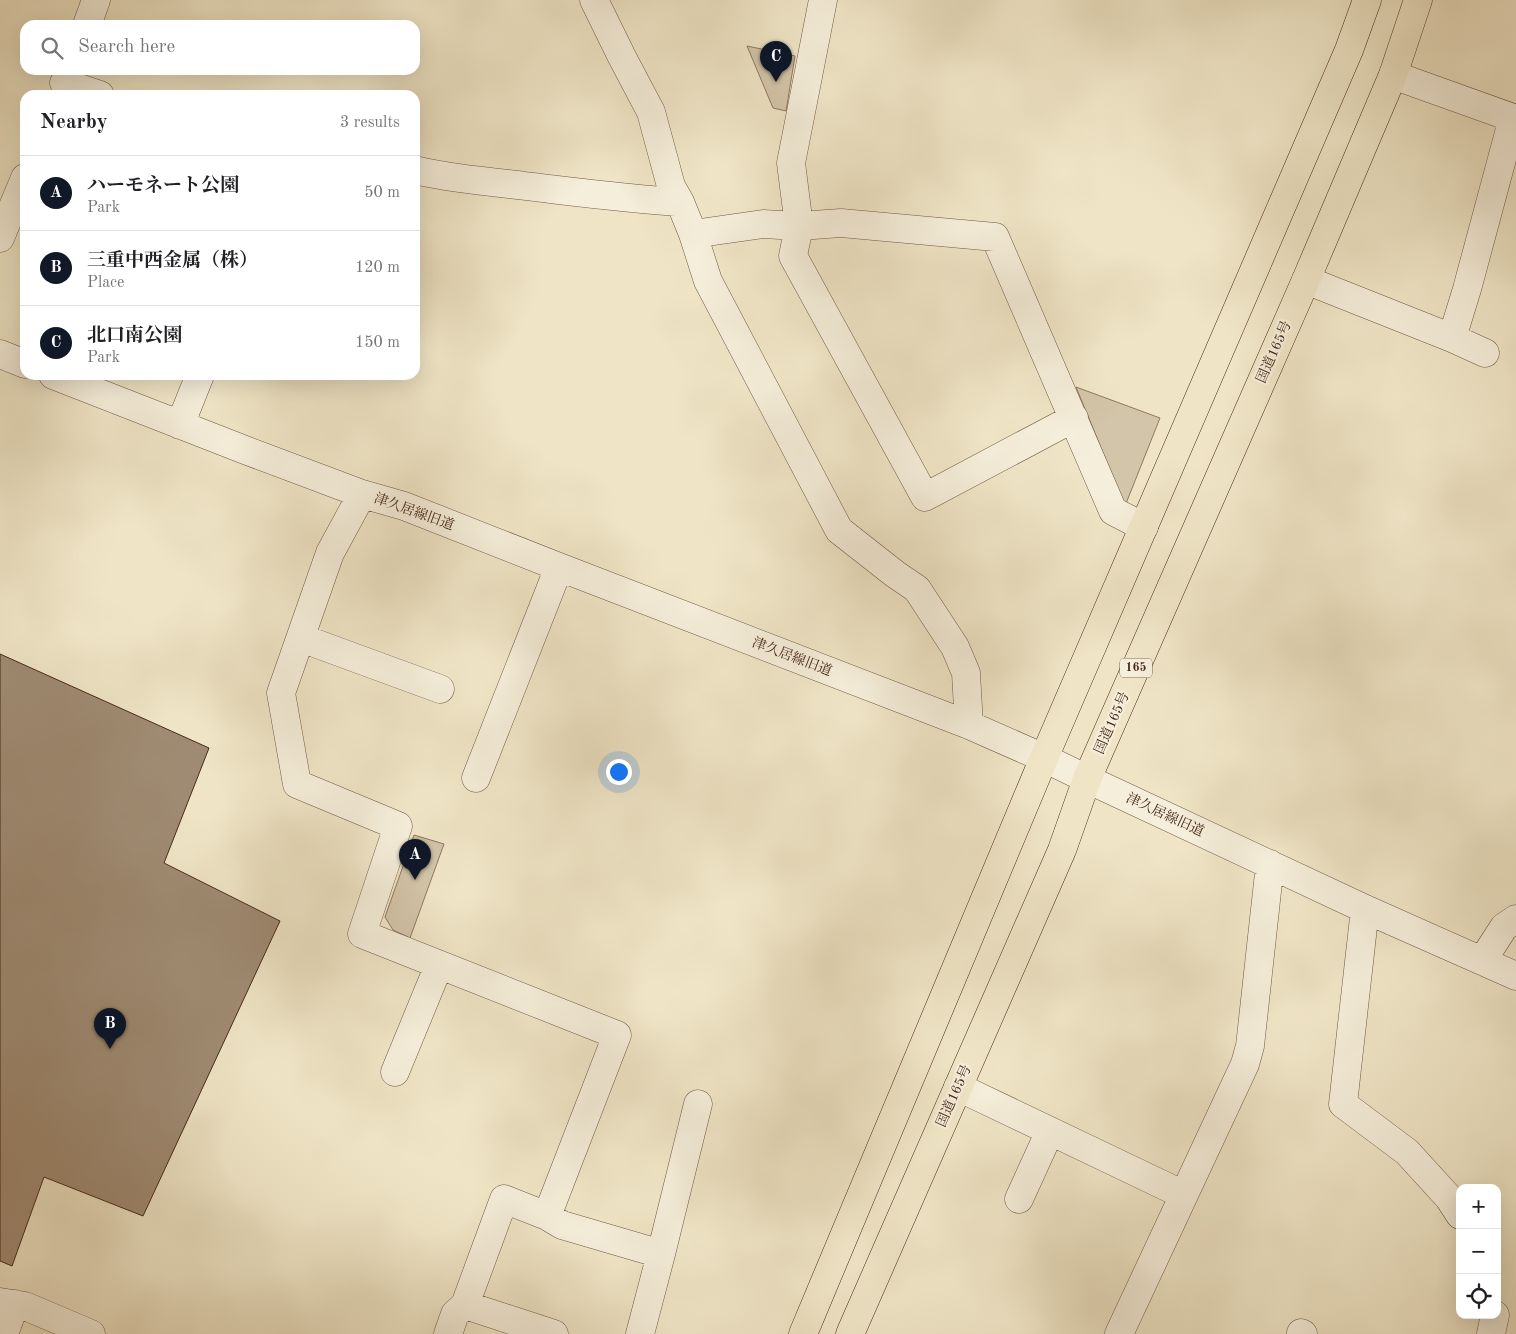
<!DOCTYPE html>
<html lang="en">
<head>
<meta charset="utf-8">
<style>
  body { margin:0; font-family:"Old Standard TT","Noto Serif JP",serif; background:#f6f6f6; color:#202124 }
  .controls { position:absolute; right:15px; bottom:15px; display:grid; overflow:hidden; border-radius:10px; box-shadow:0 5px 20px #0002 }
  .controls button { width:45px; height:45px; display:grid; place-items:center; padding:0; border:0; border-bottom:1px solid #e0e0e0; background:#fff; color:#202124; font:25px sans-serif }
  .you { position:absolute; left:618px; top:771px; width:18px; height:18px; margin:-12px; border:4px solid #fff; border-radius:50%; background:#1a73e8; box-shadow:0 0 0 8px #1a73e833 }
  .badge { display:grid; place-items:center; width:32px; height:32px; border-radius:50%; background:#111827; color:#fff; font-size:16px; font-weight:700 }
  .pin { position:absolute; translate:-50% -41px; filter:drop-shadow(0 1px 2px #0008) }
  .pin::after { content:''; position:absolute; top:26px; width:18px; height:15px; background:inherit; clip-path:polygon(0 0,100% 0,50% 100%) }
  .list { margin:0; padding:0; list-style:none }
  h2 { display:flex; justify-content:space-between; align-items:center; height:65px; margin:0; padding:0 20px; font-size:21px }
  h2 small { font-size:16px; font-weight:400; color:#757577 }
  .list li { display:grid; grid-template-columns:32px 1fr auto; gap:15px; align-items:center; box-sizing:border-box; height:75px; padding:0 20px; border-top:1px solid #e0e0e0 }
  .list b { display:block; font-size:19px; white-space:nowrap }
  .list p { margin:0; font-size:16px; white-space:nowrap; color:#757577 }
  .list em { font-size:16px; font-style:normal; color:#757577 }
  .icon { flex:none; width:28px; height:28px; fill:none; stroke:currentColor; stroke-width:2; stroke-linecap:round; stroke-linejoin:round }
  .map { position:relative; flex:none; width:1516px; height:1334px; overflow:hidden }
  .search { position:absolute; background:#fff; box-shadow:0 5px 20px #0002; left:20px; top:20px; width:400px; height:55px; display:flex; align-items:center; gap:12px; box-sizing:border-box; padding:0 18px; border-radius:15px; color:#757577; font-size:19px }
  .panel { position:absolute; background:#fff; box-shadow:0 5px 20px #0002; left:20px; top:90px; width:400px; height:290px; border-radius:15px }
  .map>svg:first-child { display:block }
  .green { fill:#d3c5a9; stroke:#8e7762 }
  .building { fill:#9f8b73; stroke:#48291a }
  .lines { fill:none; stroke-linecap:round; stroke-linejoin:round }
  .minor-casing { stroke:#725845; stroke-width:29 }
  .highway-casing { stroke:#48291a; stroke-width:29 }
  .minor { stroke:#f5eeda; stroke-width:28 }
  .highway { stroke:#efe5c6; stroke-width:28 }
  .labels { text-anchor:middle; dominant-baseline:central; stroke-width:4.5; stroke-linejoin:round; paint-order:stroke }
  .shield { fill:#f5eeda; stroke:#7c6454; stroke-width:1 }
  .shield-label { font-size:12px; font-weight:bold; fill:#48291a }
  .street-label { font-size:14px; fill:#48291a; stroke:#f5eeda }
</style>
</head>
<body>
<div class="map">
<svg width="1516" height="1334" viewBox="0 0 1516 1334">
  <rect width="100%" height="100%" fill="#efe5c6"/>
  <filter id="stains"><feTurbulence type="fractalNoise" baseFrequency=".004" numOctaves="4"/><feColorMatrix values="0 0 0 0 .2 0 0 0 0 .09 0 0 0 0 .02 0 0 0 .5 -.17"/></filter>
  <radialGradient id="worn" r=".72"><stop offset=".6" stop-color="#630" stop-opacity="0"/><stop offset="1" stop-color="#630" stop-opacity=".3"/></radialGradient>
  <path class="green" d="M747 46 795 56 786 111 773 108Z
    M1076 387 1160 418 1125 506Z
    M414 835 444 844 410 938 393 930 385 917Z"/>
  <path class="building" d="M0 654 209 748 164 863 280 921 143 1216 44 1177 12 1266 0 1261Z"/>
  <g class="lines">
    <defs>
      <path id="minor" d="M594 0 622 57 651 112 671 186 680 202 693 234 708 281 839 530 895 574 917 589 955 647 966 673 969 725
        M87 25 96 0
        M1393 75 1516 119
        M64 83 100 95
        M415 170C451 179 488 181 525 186 576 192 628 199 680 202
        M693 234 763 224 799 226 791 163 823 0
        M0 238 25 178
        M1306 280 1452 338 1485 353
        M1452 338 1467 289 1513 118
        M0 354 25 364
        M53 375 245 450 362 494 404 506 559 567 969 725 1044 758 1087 779 1365 909 1516 976
        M1074 418 925 497 793 256 799 226 841 223 995 237 1113 511 1144 527
        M180 425 200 375
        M362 494 330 553 281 693 297 784 398 826 362 934 617 1035 547 1216 504 1199 465 1305 455 1314 448 1334
        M301 638 440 689
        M476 778 559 567
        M1365 909 1343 1104 1407 1152 1449 1198 1460 1215
        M1482 961 1504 927 1516 919
        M395 1072 439 965
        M958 1087 1184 1195
        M1019 1199 1050 1131
        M547 1216 562 1225 661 1254 640 1334
        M661 1254 698 1104
        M0 1302 25 1306 91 1334
        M465 1305 554 1334
        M1301 1333 1303 1334
        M4 1334 15 1304
        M1119 1334 1245 1064 1250 1046 1270 864
        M1491 1334 1495 1315"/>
      <path id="highway" d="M803 1334 1044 758 1349 50 1367 0
        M850 1334 1062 850 1087 779 1306 280 1393 75 1418 0"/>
    </defs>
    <use href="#minor" class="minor-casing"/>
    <use href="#highway" class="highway-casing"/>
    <use href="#minor" class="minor"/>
    <use href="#highway" class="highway"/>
  </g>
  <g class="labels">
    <rect class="shield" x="1120" y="658.5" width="32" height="19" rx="4"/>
    <g class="shield-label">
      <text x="1136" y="668">165</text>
    </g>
    <g class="street-label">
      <text transform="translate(1274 352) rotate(-66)">国道165号</text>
      <text transform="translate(414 512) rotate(20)">津久居線旧道</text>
      <text transform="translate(792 657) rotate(21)">津久居線旧道</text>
      <text transform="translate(1112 723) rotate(-66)">国道165号</text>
      <text transform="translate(1165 815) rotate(25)">津久居線旧道</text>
      <text transform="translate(954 1096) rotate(-66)">国道165号</text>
    </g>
  </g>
  <rect width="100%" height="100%" filter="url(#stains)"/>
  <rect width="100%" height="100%" fill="url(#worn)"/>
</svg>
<div class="controls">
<button>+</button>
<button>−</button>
<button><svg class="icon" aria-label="locate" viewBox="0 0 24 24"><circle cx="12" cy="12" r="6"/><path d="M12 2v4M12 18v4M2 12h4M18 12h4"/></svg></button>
</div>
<div class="you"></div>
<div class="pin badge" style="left:415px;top:880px">A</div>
<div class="pin badge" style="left:110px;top:1049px">B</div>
<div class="pin badge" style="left:776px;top:82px">C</div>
<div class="search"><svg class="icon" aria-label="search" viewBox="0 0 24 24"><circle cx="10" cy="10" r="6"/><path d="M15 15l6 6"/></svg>Search here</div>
<section class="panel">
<h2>Nearby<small>3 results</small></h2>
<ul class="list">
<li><span class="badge">A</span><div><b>ハーモネート公園</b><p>Park</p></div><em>50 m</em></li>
<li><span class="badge">B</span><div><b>三重中西金属（株）</b><p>Place</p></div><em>120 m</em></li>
<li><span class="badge">C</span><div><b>北口南公園</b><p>Park</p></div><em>150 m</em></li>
</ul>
</section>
</div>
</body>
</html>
